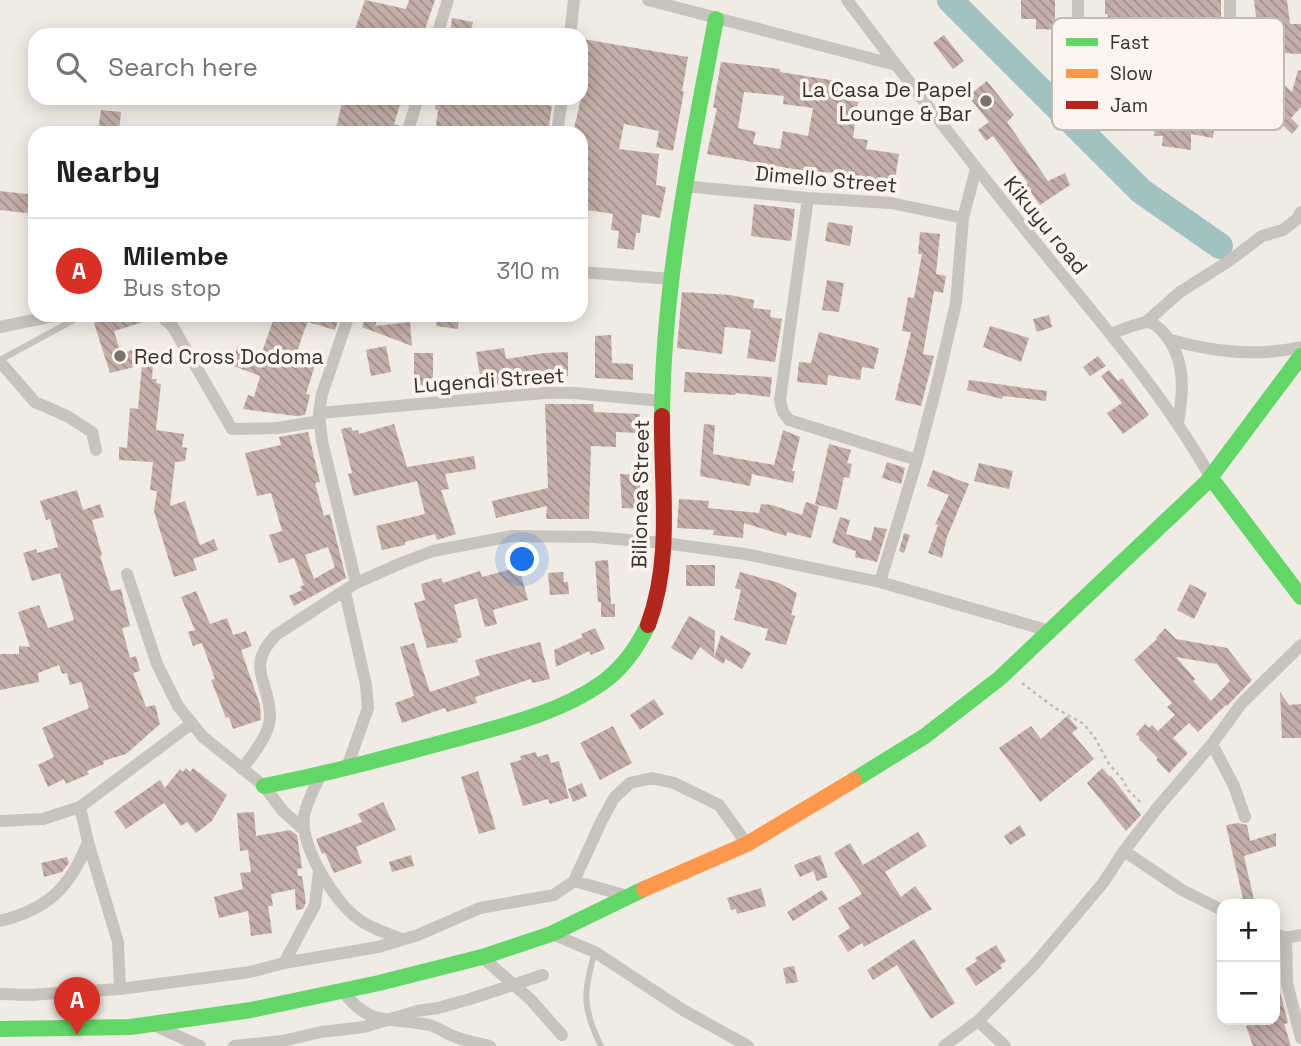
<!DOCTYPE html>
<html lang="en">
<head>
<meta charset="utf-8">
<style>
  body { margin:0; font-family:"Space Grotesk",sans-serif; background:#f2f2f2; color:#202124 }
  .controls { position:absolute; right:21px; bottom:21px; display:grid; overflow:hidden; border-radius:14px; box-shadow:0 4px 18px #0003 }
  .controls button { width:63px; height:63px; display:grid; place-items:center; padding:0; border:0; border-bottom:2px solid #e0e0e0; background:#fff; color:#202124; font:35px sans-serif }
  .you { position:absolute; left:523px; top:560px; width:24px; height:24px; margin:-18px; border:5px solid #fff; border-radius:50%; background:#1a73e8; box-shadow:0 0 0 10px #1a73e833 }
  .badge { display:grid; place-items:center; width:46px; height:46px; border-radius:50%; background:#d93025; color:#fff; font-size:23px; font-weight:700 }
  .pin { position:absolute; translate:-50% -58px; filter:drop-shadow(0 2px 4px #0008) }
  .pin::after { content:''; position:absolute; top:37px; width:24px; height:21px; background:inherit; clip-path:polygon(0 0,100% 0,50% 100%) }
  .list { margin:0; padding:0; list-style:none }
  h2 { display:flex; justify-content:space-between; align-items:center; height:91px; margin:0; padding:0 28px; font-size:30px }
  h2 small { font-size:23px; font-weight:400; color:#757577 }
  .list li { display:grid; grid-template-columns:46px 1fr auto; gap:21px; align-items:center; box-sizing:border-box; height:105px; padding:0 28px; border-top:2px solid #e0e0e0 }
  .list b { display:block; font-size:26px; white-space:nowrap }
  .list p { margin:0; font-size:23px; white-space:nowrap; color:#757577 }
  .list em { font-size:23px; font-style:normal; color:#757577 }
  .icon { flex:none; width:38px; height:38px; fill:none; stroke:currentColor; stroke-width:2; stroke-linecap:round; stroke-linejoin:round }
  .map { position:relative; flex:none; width:1301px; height:1046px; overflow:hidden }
  .search { position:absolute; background:#fff; box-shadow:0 4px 18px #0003; left:28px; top:28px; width:560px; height:77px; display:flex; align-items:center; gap:18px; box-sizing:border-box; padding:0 24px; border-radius:21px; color:#757577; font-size:26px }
  .panel { position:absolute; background:#fff; box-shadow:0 4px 18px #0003; left:28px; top:126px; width:560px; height:196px; border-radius:21px }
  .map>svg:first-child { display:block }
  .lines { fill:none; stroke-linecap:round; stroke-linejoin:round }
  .river { stroke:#a1c2c1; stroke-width:26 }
  .building { fill:url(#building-back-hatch); fill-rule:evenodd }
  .path { stroke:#c2bbb6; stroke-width:2.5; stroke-dasharray:3.5 3.5; stroke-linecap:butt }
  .lane { stroke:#c9c3be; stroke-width:6 }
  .street { stroke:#c9c3be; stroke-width:12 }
  .fast { stroke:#63d668; stroke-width:16 }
  .slow { stroke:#ff974d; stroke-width:16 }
  .jam { stroke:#b3261e; stroke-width:16 }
  .poi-dot { fill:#7a716c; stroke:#fbf5ee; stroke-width:2.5 }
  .labels { text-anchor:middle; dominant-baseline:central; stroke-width:7; stroke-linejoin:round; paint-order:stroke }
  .poi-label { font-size:21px; fill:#3b302b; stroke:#fbf5ee; text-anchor:end }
  .street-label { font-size:21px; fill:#3b302b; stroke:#fbf5ee }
  .key { fill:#fbf5ee; stroke:#c1bab4; stroke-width:2 }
  .key-label { font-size:19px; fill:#3b302b }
</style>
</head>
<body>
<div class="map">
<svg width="1301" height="1046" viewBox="0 0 1301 1046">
  <defs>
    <pattern id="building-back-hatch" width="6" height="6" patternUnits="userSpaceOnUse" patternTransform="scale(1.75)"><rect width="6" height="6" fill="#c3afa7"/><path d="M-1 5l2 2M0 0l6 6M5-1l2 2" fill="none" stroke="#a08f88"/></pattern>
  </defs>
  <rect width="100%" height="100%" fill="#f0ebe5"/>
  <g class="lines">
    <path class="river" d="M950 0 1141 191 1220 246"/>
  </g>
  <path class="building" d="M365 0 406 9 409 0H435L423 35H353Z
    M1021 0H1055V19H1065V30L1036 29V19H1021Z
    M1105 0H1221V24L1198 23V57H1156L1157 48 1120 47V50H1108V14H1105Z
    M1254 0H1287L1290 24H1301V54L1257 52V24Z
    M452 18 473 22 470 35H450Z
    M944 35 964 61 953 69 933 43Z
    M583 39 688 57 682 91H684L673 151 656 147 659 131 624 124 619 149 659 154 656 185 666 187 660 218 642 214 640 233H636L634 250 617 248 619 231 611 230 613 214 581 209V133H573L581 98V51Z
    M1247 58 1256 65V58L1292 92 1298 70 1301 71V107L1291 118 1299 126 1292 134 1273 116 1254 96 1259 97 1240 78 1245 73 1238 67Z
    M721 62 780 69V72L843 82 841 99 858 102 853 138 868 140 866 149 899 154 894 185 860 180 859 191 835 188 836 181 832 180 833 173 793 169 707 154 717 108H713ZM744 92 784 96 783 104 813 108 808 136 783 131 780 149 753 144 756 132 738 128Z
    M987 81 1014 115 1007 122 1048 181 1065 173 1070 185 1040 205 1026 185 1028 183 993 136 986 141 978 130 989 122 968 96Z
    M1212 93 1234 95 1231 130 1214 128 1213 138 1191 134V150L1162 146 1163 136H1154L1155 123 1114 122 1112 99H1129L1128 101 1202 102V98H1212Z
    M343 98H367L378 101 379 98H402L394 124 400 126 398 133H335Z
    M437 98H526L525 101 552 106 548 133H435L438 110 435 109Z
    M101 110 121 112 119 133 98 130Z
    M0 191 35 195V214L0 210Z
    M754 204 795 209 791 241 751 236Z
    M828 222 853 226 850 246 825 241Z
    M920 232 940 234 936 274 946 276 943 293 934 291 923 354 934 356 921 406 895 400 911 332 902 331 908 297 914 298 922 254H918Z
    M827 280 844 283 839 312 822 310Z
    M682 292 730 295 754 300 753 308 771 310 770 317 782 319 775 362 747 358 751 330 725 327 722 354 677 348Z
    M118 315H151L153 319 114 331 121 354 143 346 149 363 146 364H153L152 379H157L156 383 161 384 156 430 184 434 182 447 187 448 185 461 175 462 170 506 185 501 200 545 214 539 218 550 193 559 197 570 174 577 154 511 157 491 150 490 153 462 119 460V447L127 448 130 408 138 409 142 365 110 373 94 323Z
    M275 315H340L335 330 308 322 304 331 296 355 316 362 306 394 310 395 305 415 296 416 243 409 248 395 254 397 260 376 231 365 238 346 261 355Z
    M366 315H379L375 326 410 322 412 346 362 327Z
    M437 315H459L458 329 436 326Z
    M1049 315 1052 327 1037 332 1033 319Z
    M990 326 1029 338 1021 362 983 347Z
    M819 332 879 348 874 369 862 367 860 380 828 375 827 385 797 382 799 362 811 363Z
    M611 335 612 363 633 364V380L595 378V336Z
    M386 346 391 372 371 376 366 350Z
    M504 348 506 359 544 353 568 352V376H547L546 371 509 377 510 383 482 387 476 352Z
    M414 353H433V385H414Z
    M1098 356 1106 366 1090 376 1083 367Z
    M1109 370 1118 381 1122 378 1149 415 1123 434 1107 413 1122 403 1101 376Z
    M685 372 772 377 770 397 736 393 735 395 684 392Z
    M969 380 1047 391 1046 401 1003 396 1002 399 967 390Z
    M545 404H593L594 412 640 414 639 433 616 432V447L591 446 589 519H546L547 506 496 518 492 501 548 488Z
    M394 424 407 467 474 456 476 469 445 474 449 489 441 490 456 534 437 540 435 534 405 542V545L382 550 376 526 425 514 417 481 354 496 348 474 352 473 341 429 351 427 353 431 358 430 359 434Z
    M704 424 715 425 713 454 774 465 783 430 800 437 792 471H795L793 483 752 474 750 486 700 476Z
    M308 432 320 482 315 483 324 516 330 514 346 578 294 606 289 596 302 590 300 587 304 585 294 558 279 563 269 535 282 531 271 493 257 496 245 453 281 445 279 437ZM328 547 335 567 314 579 305 555Z
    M829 444 851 450 847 463 852 464 849 478 844 477 837 510 815 504Z
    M887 462 905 468 901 484 882 478Z
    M979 463 1013 471 1009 489 974 481Z
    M933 470 969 484 947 537 942 558 928 553 938 525 935 524 949 495 927 486Z
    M620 474 640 475V488H644L643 509 622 508Z
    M77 490 83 510 100 504 104 517 92 520 102 555 100 556 111 591 121 589 130 626 122 628 130 658 136 656 140 671 133 673 146 707 155 705 160 724 126 754 103 761 104 764 87 771 89 774 66 784 64 779 48 787 38 765 54 757 42 728 89 708 81 682 70 685 67 673 62 674 59 665 38 673 39 682 0 690V654H19V646L30 647 18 612 39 605 48 628 74 620 60 573 32 581 23 553 36 549 37 553 58 547 50 519 46 520 40 501Z
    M679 499 709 501 708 508 759 513 761 504 772 505 802 515 806 502 819 506 811 538 787 532 786 536 744 523 743 538 713 535 714 530 677 528Z
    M840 517 850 520 846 534 871 541 874 527 887 529 877 562 855 557 856 551 832 543Z
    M904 533 910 535 904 553 899 551Z
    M608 560 611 604H615V617H601V602H598L595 561Z
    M686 565H715V586H686Z
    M519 567 528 600 493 610 497 624 485 627 477 598 454 605 462 637 457 639 458 642 427 648 414 603 425 600 421 584 441 578 443 583 480 571 482 577Z
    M563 572 564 582H568L569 594 550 595 548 573Z
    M740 572 779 583 797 593 791 615 795 616 786 645 765 640 768 629 734 620 741 590 735 588Z
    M1190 584 1207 593 1194 619 1177 610Z
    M196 591 210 624 227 618 233 635 246 631 252 646 241 650 260 705 261 720 233 729 229 717 226 718 211 680 215 679 202 643 193 646 188 632 195 630 181 597Z
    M689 616 715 631 714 658 700 647 692 660 671 648Z
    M595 628 605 649 591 655 589 651 556 667 554 650 583 637 581 634Z
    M1165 628 1176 639 1227 648 1252 680 1227 706 1226 705 1198 732 1189 723 1173 738 1188 753 1169 773 1156 760 1158 758 1139 739 1140 738 1136 734 1145 724 1149 728 1152 725 1158 731 1175 715 1167 707 1172 703 1134 660 1157 639 1156 638ZM1176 657 1217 664 1230 681 1211 701 1193 681 1195 679Z
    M721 635 751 653 742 669 726 659 723 664 714 658Z
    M540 642 550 679 532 683 531 679 475 697 477 703 447 712 445 708 402 723 395 703 414 696 400 647 414 643 430 692 480 675 475 660Z
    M1280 692 1289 705 1301 704V738H1282Z
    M654 699 664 714 640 730 630 715Z
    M1067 716 1078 728 1072 733 1094 759 1040 802 999 748 1031 726 1041 739Z
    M613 726 632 763 600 780 580 743Z
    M536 752 537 757 548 754 551 763 559 761 569 798 550 804 548 799 523 806 510 763 521 760 520 756Z
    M186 768 190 772 193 768 227 795 212 821 196 833 187 822 181 826 164 803 126 829 114 812 160 780 165 788 180 769 183 772Z
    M1102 768 1110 777 1111 776 1141 815 1126 831 1087 783Z
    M478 771 496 829 479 834 461 777Z
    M582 783 587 796 573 802 568 789Z
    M383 802 396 830 356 847 362 863 334 873 325 853 322 854 316 839 362 822 358 814Z
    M254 812 256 836 290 830 297 835 302 868 297 869 298 876H302L306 902 303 909 296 910 295 889 271 894 273 906H268L272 933 251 936 248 911 219 918 214 897 243 889 240 873 251 872 248 850 240 851 237 813Z
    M1238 823 1247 825 1250 841 1276 833V846L1244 856 1254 900 1244 903 1226 825Z
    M1020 825 1026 835 1010 845 1004 836Z
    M918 832 927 846 885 872 901 897 915 886 932 909 864 947 862 943 848 952 838 936 850 928 838 908 862 894 834 853 850 843 863 865Z
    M411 855 414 866 392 872 389 862Z
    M820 855 828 877 817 881 813 871 800 877 794 865Z
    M67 857 69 863 62 872 44 877 41 863Z
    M761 888 766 906 737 914 736 909 731 910 727 898Z
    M822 890 828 899 793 921 787 912Z
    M914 939 955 1003 931 1019 897 965 873 980 867 970Z
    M996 945 1006 961 1000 965 1002 968 976 986 965 969 977 961 975 958Z
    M794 966 798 982 786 984 783 968Z
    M1275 985H1278L1281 996 1288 1023 1284 1024 1291 1046H1253L1246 1026 1261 1020H1275Z"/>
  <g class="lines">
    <path class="path" d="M1022 683 1055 708 1084 724 1095 738 1109 764 1123 780 1128 790 1142 804"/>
    <path class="lane" d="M0 360 83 315
      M595 952C583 992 582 1008 601 1046"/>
    <path class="street" d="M648 0 896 65
      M847 0C913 88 981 175 1050 260 1107 330 1166 398 1211 478
      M1078 0V31L1087 59 1098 74 1112 82 1191 79 1211 70 1223 57 1230 37V0
      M437 35 448 0
      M570 35 574 0
      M407 133 418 98
      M557 133 562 98
      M684 186 808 198 891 203 963 218
      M808 198 780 400 783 412 789 420 917 460
      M581 272 671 279
      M160 315 173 327 232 429 278 428 320 421
      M349 315 322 394 319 413 322 441 356 583
      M1146 322 1180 292 1229 261 1262 236 1283 230 1297 219 1301 212
      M0 327 58 315
      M1110 334C1119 331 1138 323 1147 322 1152 322 1157 326 1161 330 1186 356 1184 390 1178 423
      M1171 340C1214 352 1256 357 1301 347
      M0 362 35 402 67 416 92 432 96 450
      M319 413 545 393H574L662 401
      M127 574 157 664 178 706 203 737 264 786 283 811 304 830
      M880 582 917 460 936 388 956 303 963 218 976 169
      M345 592 366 685 368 708 346 770
      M1212 744 1234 786 1245 817
      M242 769C252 755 270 735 270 716 270 681 244 668 276 635L356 583 404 562 433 551 512 536 594 537 664 543 745 554 880 582 1050 631
      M320 776C314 788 307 802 304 816 300 846 334 901 357 918 369 928 387 933 401 939
      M80 807 88 842 118 942 120 989
      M0 821 43 819 80 807 191 724
      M1124 851 1182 890 1222 910
      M574 881 601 822 614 798 630 783 652 778 674 783 719 805 747 844
      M0 921C48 909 70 888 88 842
      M552 934 595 952 683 1010 748 1046
      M1275 934 1286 938 1301 935
      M1286 938 1287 983 1301 1038
      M482 957 531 1000 562 1035
      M284 963 315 905 319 871
      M343 991C368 1027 392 1017 429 1025 438 1027 445 1033 453 1036 465 1041 478 1043 490 1046
      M0 994 29 995 120 989 250 972 284 963 378 947 418 935 480 908 554 895 574 881 624 895
      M978 1021 1005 1046
      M158 1027 200 1046
      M234 1046 282 1041 321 1032 364 1027 417 1011 438 1008 470 999 543 975
      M944 1046 978 1021 1034 965 1103 883 1124 851 1158 807 1212 744 1241 704 1301 645"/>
    <path class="fast" d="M662 416C663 283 691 150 716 19
      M1211 478 1301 597
      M854 780 925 736 1000 678 1207 482 1301 356
      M264 786C327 774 389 757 452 740 502 726 558 714 602 683 623 668 637 648 648 625
      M0 1029 130 1027 251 1010 379 983 482 957 551 934 644 889"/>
    <path class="slow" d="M644 889 747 844 854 780"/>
    <path class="jam" d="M648 625C673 559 661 486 662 416"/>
  </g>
  <g class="poi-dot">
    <circle cx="986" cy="101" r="7"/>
    <circle cx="120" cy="356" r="7"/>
  </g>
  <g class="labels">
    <g class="poi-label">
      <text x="972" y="89">La Casa De Papel<tspan x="972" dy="24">Lounge &amp; Bar</tspan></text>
      <text x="134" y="356" text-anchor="start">Red Cross Dodoma</text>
    </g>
    <g class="street-label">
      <text transform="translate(826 179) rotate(5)">Dimello Street</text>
      <text transform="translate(1046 225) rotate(51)">Kikuyu road</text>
      <text transform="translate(489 380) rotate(-4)">Lugendi Street</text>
      <text transform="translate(640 494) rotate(-89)">Bilionea Street</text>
    </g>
  </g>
  <rect x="1052" y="18" width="232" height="112" rx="10" class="key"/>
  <rect x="1066" y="38" width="32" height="8" fill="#63d668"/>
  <rect x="1066" y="69" width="32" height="9" fill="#ff974d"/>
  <rect x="1066" y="101" width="32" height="8" fill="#b3261e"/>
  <g class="key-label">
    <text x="1110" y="49">Fast</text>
    <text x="1110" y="80">Slow</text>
    <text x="1110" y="112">Jam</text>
  </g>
</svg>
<div class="controls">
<button>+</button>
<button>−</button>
</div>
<div class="you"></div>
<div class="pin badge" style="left:77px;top:1035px">A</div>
<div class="search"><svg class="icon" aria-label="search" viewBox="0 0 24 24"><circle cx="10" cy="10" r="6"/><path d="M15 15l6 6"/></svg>Search here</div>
<section class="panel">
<h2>Nearby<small></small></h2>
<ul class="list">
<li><span class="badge">A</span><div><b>Milembe</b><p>Bus stop</p></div><em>310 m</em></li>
</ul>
</section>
</div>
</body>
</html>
